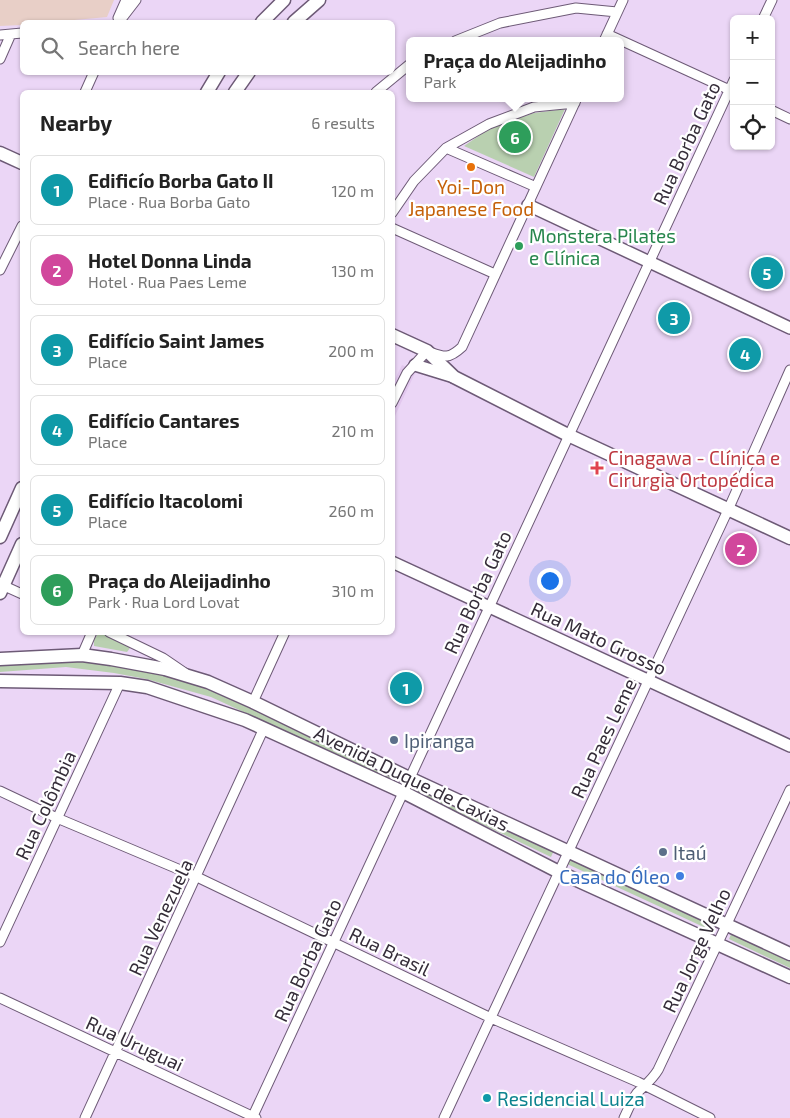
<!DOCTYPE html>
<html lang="en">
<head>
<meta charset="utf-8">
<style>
  body { margin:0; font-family:"Exo 2",sans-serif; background:#f2f2f2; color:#222 }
  .controls { position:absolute; right:15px; top:15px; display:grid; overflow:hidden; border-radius:8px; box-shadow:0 1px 4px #0004 }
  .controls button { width:45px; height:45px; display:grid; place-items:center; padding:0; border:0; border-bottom:1px solid #e0e0e0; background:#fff; color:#222; font:25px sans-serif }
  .you { position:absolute; left:549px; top:580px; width:18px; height:18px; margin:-12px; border:4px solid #fff; border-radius:50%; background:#1a73e8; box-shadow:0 0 0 8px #1a73e833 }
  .badge { display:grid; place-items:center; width:32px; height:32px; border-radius:50%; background:#0b8043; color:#fff; font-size:16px; font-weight:700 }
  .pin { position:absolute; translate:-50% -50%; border:2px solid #fff; box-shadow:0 1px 5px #0006 }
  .popup { position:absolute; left:406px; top:37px; width:218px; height:65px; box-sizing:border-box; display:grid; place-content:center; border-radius:8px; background:#fff; filter:drop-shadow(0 1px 4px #0005); font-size:16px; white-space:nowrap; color:#767676 }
  .popup b { font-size:19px; color:#222 }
  .popup::after { content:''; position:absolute; left:50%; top:100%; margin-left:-10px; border:10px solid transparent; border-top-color:#fff }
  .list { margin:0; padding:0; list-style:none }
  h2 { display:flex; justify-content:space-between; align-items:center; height:65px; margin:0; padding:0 20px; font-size:21px }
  h2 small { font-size:16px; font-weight:400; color:#767676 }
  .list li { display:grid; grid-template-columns:32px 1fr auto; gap:15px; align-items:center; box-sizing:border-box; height:70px; margin:0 10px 10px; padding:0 10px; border:1px solid #e0e0e0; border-radius:8px }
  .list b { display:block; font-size:19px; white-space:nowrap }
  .list p { margin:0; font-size:16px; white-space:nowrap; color:#767676 }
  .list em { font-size:16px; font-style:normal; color:#767676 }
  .icon { flex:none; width:28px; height:28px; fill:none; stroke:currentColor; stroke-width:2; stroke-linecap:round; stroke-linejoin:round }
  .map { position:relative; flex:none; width:790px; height:1118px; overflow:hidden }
  .search { position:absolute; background:#fff; box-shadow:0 1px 4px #0004; left:20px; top:20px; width:375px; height:55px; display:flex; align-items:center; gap:12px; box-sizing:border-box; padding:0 18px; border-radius:8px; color:#767676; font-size:19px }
  .panel { position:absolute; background:#fff; box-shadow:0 1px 4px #0004; left:20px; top:90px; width:375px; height:545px; border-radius:8px }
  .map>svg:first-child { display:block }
  .built { fill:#e2c7ee }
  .education { fill:#e8cfc7 }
  .green { fill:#b9d0b0 }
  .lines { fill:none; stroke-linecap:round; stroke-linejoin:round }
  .minor-casing { stroke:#6d5a76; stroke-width:11 }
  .tertiary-casing { stroke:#6d5a76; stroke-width:14 }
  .secondary-casing { stroke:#6d5a76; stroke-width:15 }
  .minor { stroke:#fff; stroke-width:9 }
  .tertiary { stroke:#fff; stroke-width:11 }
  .secondary { stroke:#fff; stroke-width:12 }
  .food-dot { fill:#e8710a; stroke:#fff; stroke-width:2 }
  .leisure-dot { fill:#2e9e5b; stroke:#fff; stroke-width:2 }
  .health-dot { fill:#e0444e; stroke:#fff; stroke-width:2 }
  .service-dot { fill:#5c6f8a; stroke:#fff; stroke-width:2 }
  .shop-dot { fill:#3f7fe0; stroke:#fff; stroke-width:2 }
  .culture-dot { fill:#0f9aa8; stroke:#fff; stroke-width:2 }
  .labels { text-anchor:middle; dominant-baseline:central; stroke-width:4.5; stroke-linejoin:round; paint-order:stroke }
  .street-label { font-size:19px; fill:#352d39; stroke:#fff }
  .food-label { font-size:19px; fill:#c56008; stroke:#fff }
  .leisure-label { font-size:19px; fill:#27864d; stroke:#fff; text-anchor:start }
  .health-label { font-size:19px; fill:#be3a42; stroke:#fff; text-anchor:start }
  .service-label { font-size:19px; fill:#4e5e75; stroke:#fff; text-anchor:start }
  .shop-label { font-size:19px; fill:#366cbe; stroke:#fff; text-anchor:end }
  .culture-label { font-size:19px; fill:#0d838f; stroke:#fff; text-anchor:start }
</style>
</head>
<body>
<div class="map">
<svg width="790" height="1118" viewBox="0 0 790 1118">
  <rect width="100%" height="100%" fill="#ebd6f6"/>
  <path class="built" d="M402 365 416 371 393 420 392 385Z"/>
  <path class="education" d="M0 0H114L107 17 53 22H22V25L0 26Z"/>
  <path class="green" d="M565 109 534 177 464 146 490 128 534 113Z
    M99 633 129 644 130 648 127 652 94 646V639Z
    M91 659 130 666 215 690 393 773 390 780 211 697 146 679 114 673 66 667 0 672V662Z
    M418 785 555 848 551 857 414 792Z
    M569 855 713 921 708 929 565 863Z
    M733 930 790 958V968L729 939Z"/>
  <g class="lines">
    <defs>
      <path id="minor" d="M118 18 126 0
        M763 19 772 0
        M119 22 136 0
        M607 34 734 92
        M0 35 22 33
        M455 41 500 23 576 8 617 12
        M604 41 623 0
        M0 59 11 34
        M85 92 94 72
        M376 92 410 64
        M771 110 790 119
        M446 148 536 187
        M392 213 414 181 446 148 489 124 534 107 575 103
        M392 228 495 274
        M0 270 22 226
        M392 403 407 373 427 351C444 357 448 360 462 347L577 98
        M0 584 22 594
        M109 632 163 658 185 673
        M82 655 92 632
        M253 702 285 632
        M0 791 57 818 197 877 491 1018 638 1082 710 1118
        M0 942 120 683
        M0 998 256 1118
        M85 1118 264 728
        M252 1118 734 80
        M444 1118 728 510 790 370
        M624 1118C628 1110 631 1101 637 1093 645 1085 652 1080 658 1070L790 790"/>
      <path id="tertiary" d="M528 205 790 328
        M415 365 454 377
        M392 562 790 746"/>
      <path id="secondary" d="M262 22 284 0
        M294 22 319 0
        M207 92 219 72
        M235 92 249 72
        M0 153 22 163
        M392 335 427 351 454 377 568 435 790 538
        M0 537 22 488
        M0 593 22 544
        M0 659 82 655 111 659 165 669 208 682 253 702 409 778 790 954
        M0 681 120 683 147 687 245 720 403 792 559 872 790 977"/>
    </defs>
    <use href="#minor" class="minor-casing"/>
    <use href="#tertiary" class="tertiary-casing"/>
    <use href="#secondary" class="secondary-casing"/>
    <use href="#minor" class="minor"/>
    <use href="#tertiary" class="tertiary"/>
    <use href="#secondary" class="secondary"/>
  </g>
  <circle class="food-dot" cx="471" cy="167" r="5"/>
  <circle class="leisure-dot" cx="519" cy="246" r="5"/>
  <path class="health-dot" d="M594.5 460.5h5v5h5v5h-5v5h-5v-5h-5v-5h5z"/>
  <g class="service-dot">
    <circle cx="394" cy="740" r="5"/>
    <circle cx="663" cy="852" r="5"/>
  </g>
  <circle class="shop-dot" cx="680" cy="876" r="5"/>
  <circle class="culture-dot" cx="487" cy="1098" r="5"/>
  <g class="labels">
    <g class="street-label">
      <text transform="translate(686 143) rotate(-65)">Rua Borba Gato</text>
      <text transform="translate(477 592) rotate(-65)">Rua Borba Gato</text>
      <text transform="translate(599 638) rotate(25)">Rua Mato Grosso</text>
      <text transform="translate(603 738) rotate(-65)">Rua Paes Leme</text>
      <text transform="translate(412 778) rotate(26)">Avenida Duque de Caxias</text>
      <text transform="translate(45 805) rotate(-65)">Rua Colômbia</text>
      <text transform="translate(160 917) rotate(-65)">Rua Venezuela</text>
      <text transform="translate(696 950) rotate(-65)">Rua Jorge Velho</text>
      <text transform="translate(390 951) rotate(26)">Rua Brasil</text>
      <text transform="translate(307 960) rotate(-65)">Rua Borba Gato</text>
      <text transform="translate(135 1043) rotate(25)">Rua Uruguai</text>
    </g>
    <g class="food-label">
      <text x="471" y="186">Yoi-Don<tspan x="471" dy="22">Japanese Food</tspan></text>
    </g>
    <g class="leisure-label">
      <text x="529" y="235">Monstera Pilates<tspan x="529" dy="22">e Clínica</tspan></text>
    </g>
    <g class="health-label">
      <text x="608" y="457">Cinagawa - Clínica e<tspan x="608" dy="22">Cirurgia Ortopédica</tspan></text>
    </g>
    <g class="service-label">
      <text x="404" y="740">Ipiranga</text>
      <text x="673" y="852">Itaú</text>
    </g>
    <g class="shop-label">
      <text x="670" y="876">Casa do Óleo</text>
    </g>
    <g class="culture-label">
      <text x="497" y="1098">Residencial Luiza</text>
    </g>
  </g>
</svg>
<div class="controls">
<button>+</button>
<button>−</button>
<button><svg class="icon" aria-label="locate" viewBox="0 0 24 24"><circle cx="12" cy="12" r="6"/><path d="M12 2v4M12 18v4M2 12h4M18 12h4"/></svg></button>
</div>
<div class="you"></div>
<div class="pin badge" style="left:406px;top:688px;background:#0f9aa8">1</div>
<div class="pin badge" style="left:741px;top:549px;background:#d1479c">2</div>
<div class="pin badge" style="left:674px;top:318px;background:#0f9aa8">3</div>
<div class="pin badge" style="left:745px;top:354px;background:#0f9aa8">4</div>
<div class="pin badge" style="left:767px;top:273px;background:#0f9aa8">5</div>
<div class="pin badge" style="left:515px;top:137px;background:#2e9e5b">6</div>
<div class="popup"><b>Praça do Aleijadinho</b>Park</div>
<div class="search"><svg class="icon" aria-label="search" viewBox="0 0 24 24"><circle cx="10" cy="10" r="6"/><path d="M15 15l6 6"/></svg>Search here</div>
<section class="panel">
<h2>Nearby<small>6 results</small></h2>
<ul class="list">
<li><span class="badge" style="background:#0f9aa8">1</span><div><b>Edificío Borba Gato II</b><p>Place · Rua Borba Gato</p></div><em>120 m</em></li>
<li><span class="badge" style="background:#d1479c">2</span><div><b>Hotel Donna Linda</b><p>Hotel · Rua Paes Leme</p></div><em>130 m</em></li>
<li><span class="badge" style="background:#0f9aa8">3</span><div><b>Edifício Saint James</b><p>Place</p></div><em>200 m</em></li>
<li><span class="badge" style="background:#0f9aa8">4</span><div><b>Edifício Cantares</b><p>Place</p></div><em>210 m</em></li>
<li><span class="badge" style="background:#0f9aa8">5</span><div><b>Edifício Itacolomi</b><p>Place</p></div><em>260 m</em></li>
<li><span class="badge" style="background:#2e9e5b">6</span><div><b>Praça do Aleijadinho</b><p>Park · Rua Lord Lovat</p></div><em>310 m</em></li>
</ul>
</section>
</div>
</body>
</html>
